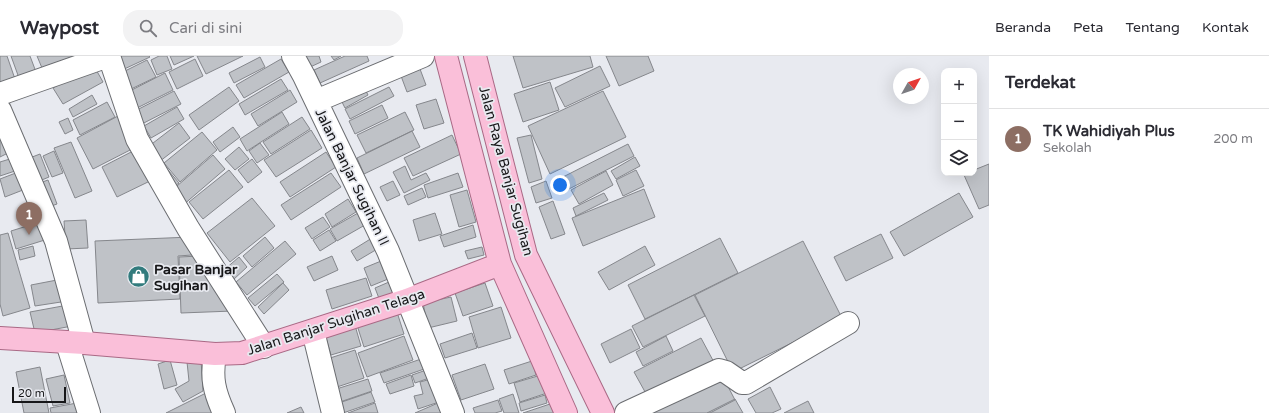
<!DOCTYPE html>
<html lang="id">
<head>
<meta charset="utf-8">
<style>
  body { margin:0; font-family:"Varela Round",sans-serif; background:#f2f2f3; color:#2b2b33 }
  .controls { position:absolute; right:12px; top:12px; display:grid; overflow:hidden; border-radius:8px; box-shadow:0 4px 16px #0002 }
  .controls button { width:36px; height:36px; display:grid; place-items:center; padding:0; border:0; border-bottom:1px solid #e1e1e2; background:#fff; color:#2b2b33; font:20px sans-serif }
  .compass { position:absolute; left:893px; top:12px; width:36px; height:36px; border-radius:50%; background:#fff; box-shadow:0 4px 16px #0002; rotate:50deg }
  .scale { position:absolute; left:12px; bottom:10px; width:54px; box-sizing:border-box; padding-left:4px; border:2px solid #171719; border-top:0; font-size:11px; line-height:14px; white-space:nowrap; color:#171719; -webkit-text-stroke:3px #e8eaf0; paint-order:stroke }
  .you { position:absolute; left:560px; top:129px; width:14px; height:14px; margin:-10px; border:3px solid #fff; border-radius:50%; background:#1a73e8; box-shadow:0 0 0 6px #1a73e833 }
  .badge { display:grid; place-items:center; width:26px; height:26px; border-radius:50%; background:#327b7d; color:#fff; font-size:13px; font-weight:700 }
  .pin { position:absolute; translate:-50% -33px; filter:drop-shadow(0 1px 2px #0008) }
  .pin::after { content:''; position:absolute; top:21px; width:14px; height:12px; background:inherit; clip-path:polygon(0 0,100% 0,50% 100%) }
  .list { margin:0; padding:0; list-style:none }
  h2 { display:flex; justify-content:space-between; align-items:center; height:52px; margin:0; padding:0 16px; font-size:17px }
  h2 small { font-size:13px; font-weight:400; color:#7c7c81 }
  .list li { display:grid; grid-template-columns:26px 1fr auto; gap:12px; align-items:center; box-sizing:border-box; height:60px; padding:0 16px; border-top:1px solid #e1e1e2 }
  .list b { display:block; font-size:15px; white-space:nowrap }
  .list p { margin:0; font-size:13px; white-space:nowrap; color:#7c7c81 }
  .list em { font-size:13px; font-style:normal; color:#7c7c81 }
  .icon { flex:none; width:22px; height:22px; fill:none; stroke:currentColor; stroke-width:2; stroke-linecap:round; stroke-linejoin:round }
  .map { position:relative; flex:none; width:989px; height:357px; overflow:hidden }
  header { display:flex; align-items:center; gap:24px; box-sizing:border-box; height:56px; padding:0 20px; background:#fff; border-bottom:1px solid #e1e1e2 }
  header strong { font-size:19px }
  nav { display:flex; gap:22px; margin-inline-start:auto; font-size:14px }
  .search { width:280px; height:36px; background:#f2f2f3; display:flex; align-items:center; gap:10px; box-sizing:border-box; padding:0 14px; border-radius:16px; color:#7c7c81; font-size:15px }
  main { display:flex }
  aside { flex:1; background:#fff }
  .map>svg:first-child { display:block }
  .building { fill:#bfc2c7; stroke:#85878c }
  .lines { fill:none; stroke-linecap:round; stroke-linejoin:round }
  .minor-casing { stroke:#6b6d71; stroke-width:24 }
  .major-casing { stroke:#a96985; stroke-width:24 }
  .minor { stroke:#fff; stroke-width:22 }
  .major { stroke:#fabfd9; stroke-width:22 }
  .labels { text-anchor:middle; dominant-baseline:central; stroke-width:3.5; stroke-linejoin:round; paint-order:stroke }
  .street-label { font-size:14px; fill:#171719; stroke:#e8eaf0 }
  .poi-label { font-size:14px; font-weight:bold; fill:#171719; stroke:#e8eaf0; text-anchor:start }
</style>
</head>
<body>
<header>
<strong>Waypost</strong>
<div class="search"><svg class="icon" aria-label="search" viewBox="0 0 24 24"><circle cx="10" cy="10" r="6"/><path d="M15 15l6 6"/></svg>Cari di sini</div>
<nav><a>Beranda</a><a>Peta</a><a>Tentang</a><a>Kontak</a></nav>
</header>
<main>
<div class="map">
<svg width="989" height="357" viewBox="0 0 989 357">
  <rect width="100%" height="100%" fill="#e8eaf0"/>
  <path class="building" d="M0 0H7L15 23 0 27Z
    M11 0H30L36 16 19 22Z
    M37 0H74L42 12Z
    M112 0H149L150 1 120 15Z
    M159 0H167L172 13 157 19 151 4Z
    M170 0H194L174 9Z
    M197 0H243L206 18Z
    M303 0H319L321 6 308 12Z
    M331 0H341L334 4Z
    M345 0H367L369 5 320 27 314 14Z
    M513 0H590L593 11 523 32Z
    M606 0H648L654 15 619 30Z
    M260 1 265 11 234 27 229 17Z
    M195 3 203 20 177 33 169 16Z
    M281 3 289 16 244 42 236 29Z
    M147 4 156 21 129 34 121 17Z
    M417 5 426 29 407 36 398 12Z
    M94 10 103 26 63 48 53 32Z
    M600 10 610 30 565 51 555 32Z
    M165 17 173 34 133 54 124 38Z
    M281 23 288 34 245 59 239 48Z
    M550 26 559 54 523 66 514 38Z
    M363 29 368 39 345 52 340 42Z
    M229 31 239 45 199 74 189 59Z
    M389 31 394 40 350 63 345 53Z
    M290 34 297 46 258 70 251 58Z
    M174 35 181 48 136 71 129 58Z
    M603 35 626 81 550 118 528 70Z
    M92 39 97 48 73 61 69 53Z
    M436 43 444 67 424 73 416 49Z
    M107 46 115 61 80 79 73 64Z
    M382 49 388 62 355 78 349 65Z
    M177 51 184 63 151 82 144 70Z
    M282 56 289 68 247 95 240 83Z
    M405 56 414 74 366 97 357 79Z
    M118 60 134 92 93 113 77 82Z
    M302 61 310 73 271 98 263 86Z
    M68 62 73 74 65 78 59 66Z
    M179 67 190 82 155 109 144 94Z
    M233 71 240 81 220 96 213 86Z
    M311 74 322 92 276 121 264 104Z
    M412 75 420 91 364 118 357 102Z
    M202 76 217 94 180 126 164 107Z
    M452 79 461 98 413 120 404 102Z
    M531 79 542 123 529 127 517 82Z
    M4 83 10 96 0 101V84Z
    M71 86 92 135 75 142 54 92Z
    M260 87 269 99 257 107 249 95Z
    M628 88 634 100 565 135 559 123Z
    M239 91 249 103 235 114 225 103Z
    M135 94 150 125 117 141 102 111Z
    M54 95 63 117 52 121 43 100Z
    M326 96 336 111 290 141 280 126Z
    M40 98 49 121 37 126 27 103Z
    M213 99 225 113 182 150 170 136Z
    M635 101 640 110 616 123 611 115Z
    M13 102 18 114 0 120V106Z
    M252 103 262 116 248 127 238 114Z
    M163 108 179 127 171 133Z
    M989 108V149L979 153 964 119 974 117V114Z
    M405 110 411 124 426 117 430 124 404 137 393 116Z
    M229 114 243 131 203 163 189 146Z
    M636 114 644 130 623 140 616 124Z
    M21 115 28 132 5 141 0 123Z
    M606 115 613 129 579 148 571 134Z
    M331 117 341 131 291 164 281 149Z
    M458 117 463 131 428 142 424 129Z
    M48 124 57 148 46 152 37 128Z
    M393 125 400 139 387 145 380 131Z
    M546 125 552 142 536 147 531 131Z
    M422 132 426 141 408 149 404 140Z
    M644 133 655 161 583 190 572 162Z
    M467 134 476 166 459 171 450 139Z
    M604 137 608 144 576 160 573 152Z
    M959 137 973 161 904 200 890 176Z
    M252 142 275 170 230 206 207 177Z
    M348 143 356 156 332 171 325 158Z
    M553 145 565 178 551 183 539 151Z
    M358 157 365 169 337 185 330 173Z
    M435 157 442 178 419 185 413 164Z
    M323 161 330 171 312 183 305 172Z
    M86 164 88 192 66 193 64 165Z
    M43 165 48 183 16 193 11 175Z
    M473 169 476 181 444 191 440 180Z
    M329 174 336 185 320 195 313 184Z
    M8 177 30 252 3 260 0 248V179Z
    M881 178 893 202 846 225 834 201Z
    M191 181 192 199 178 200 180 243 98 247 95 185Z
    M265 181 274 192 252 211 243 200Z
    M372 182 379 192 357 205 351 195Z
    M720 182 738 217 645 263 628 229Z
    M285 185 296 198 247 239 236 226Z
    M803 185 842 262 733 316 695 239Z
    M33 190 35 200 20 204 18 194Z
    M645 190 655 209 609 234 598 216Z
    M482 191 484 199 468 203 465 195Z
    M200 200 233 255 181 257 179 201Z
    M332 200 338 214 314 225 307 211Z
    M239 201 247 211 233 224 224 214Z
    M386 203 393 221 371 230 364 212Z
    M277 218 284 226 255 250 248 242Z
    M366 222 372 240 332 253 326 234Z
    M57 224 61 246 35 250 31 229Z
    M389 226 394 239 380 245 375 232Z
    M283 227 289 234 264 258 258 251Z
    M485 227 493 250 463 260 455 237Z
    M694 239 705 260 643 291 632 270Z
    M451 241 457 265 428 272 423 247Z
    M68 249 72 270 35 277 30 256Z
    M501 251 511 282 478 292 469 261Z
    M396 253 404 278 364 291 356 266Z
    M354 266 361 290 331 299 324 275Z
    M631 273 640 292 610 307 601 288Z
    M472 277 477 292 445 302 440 288Z
    M404 280 413 304 367 321 358 297Z
    M666 280 673 295 643 310 636 296Z
    M701 282 716 310 649 343 634 316Z
    M355 294 364 322 337 331 327 303Z
    M427 301 430 311 384 327 380 317Z
    M170 304 177 329 164 333 158 308Z
    M201 304 203 335 183 346 175 333 189 325 187 306Z
    M532 305 536 319 509 328 504 314Z
    M485 308 494 333 461 344 452 319Z
    M40 311 49 357H24L16 316Z
    M432 312 435 320 415 327 412 319Z
    M721 317 735 344 710 357H649Z
    M64 319 70 347 53 350 46 323Z
    M411 319 414 330 390 338 386 328Z
    M541 319 547 337 520 346 514 327Z
    M435 322 442 345 418 353 414 340 423 338 420 326Z
    M368 323 372 335 334 348 330 335Z
    M770 331 781 353 772 357H756L748 343Z
    M208 336 213 357H166Z
    M371 336 375 346 343 357 336 348Z
    M513 338 519 357H504L499 343Z
    M545 339 547 347 521 355 519 347Z
    M735 343 743 357H707Z
    M498 344 502 355 495 357H475L473 352Z
    M808 345 814 357H784Z
    M77 347 79 357H51L50 352Z
    M375 347 378 357H348Z
    M438 347 442 357H415Z
    M553 347 557 357H523Z
    M301 351 304 357H287Z"/>
  <g class="lines">
    <defs>
      <path id="minor" d="M109 0 137 83 188 172 264 291
        M293 0 304 20 388 195 453 357
        M0 38 108 0
        M316 45 423 0
        M0 54 56 185 84 287
        M313 275 333 357
        M67 287 89 357
        M215 298C211 322 214 335 224 357
        M626 357 719 314 726 316 742 327H746L848 267"/>
      <path id="major" d="M446 0 500 208 566 357
        M475 0 526 199 603 357
        M0 282 84 287 215 298 242 297 407 244 500 208"/>
    </defs>
    <use href="#minor" class="minor-casing"/>
    <use href="#major" class="major-casing"/>
    <use href="#minor" class="minor"/>
    <use href="#major" class="major"/>
  </g>
  <defs>
    <symbol id="shop-disc" viewBox="-11 -11 22 22"><circle r="9.5" fill="#327b7d" stroke="#e8eaf0"/><path d="M-5-2.5h2.3a2.7 3.5 0 0 1 5.4 0H5L5.5 6h-11ZM-1.5-2.5h3a1.5 2.3 0 0 0-3 0Z" fill="#fff"/></symbol>
  </defs>
  <g fill-rule="evenodd">
    <use href="#shop-disc" x="126" y="208" width="25" height="25"/>
  </g>
  <g class="labels">
    <g class="street-label">
      <text transform="translate(506 115) rotate(75)">Jalan Raya Banjar Sugihan</text>
      <text transform="translate(352 121) rotate(64)">Jalan Banjar Sugihan II</text>
      <text transform="translate(336 266) rotate(-18)">Jalan Banjar Sugihan Telaga</text>
    </g>
    <g class="poi-label">
      <text x="154" y="213">Pasar Banjar<tspan x="154" dy="16">Sugihan</tspan></text>
    </g>
  </g>
</svg>
<div class="controls">
<button>+</button>
<button>−</button>
<button><svg class="icon" aria-label="layers" viewBox="0 0 24 24"><path d="M12 4l9 5-9 5-9-5zM3 14l9 5 9-5"/></svg></button>
</div>
<svg class="compass" viewBox="-18 -18 36 36"><path d="M0-13l5 13h-10z" fill="#e53935"/><path d="M0 13l5-13h-10z" fill="#7c7c81"/></svg>
<div class="scale">20 m</div>
<div class="you"></div>
<div class="pin badge" style="left:29px;top:179px;background:#8d6e63">1</div>
</div>
<aside>
<h2>Terdekat<small></small></h2>
<ul class="list">
<li><span class="badge" style="background:#8d6e63">1</span><div><b>TK Wahidiyah Plus</b><p>Sekolah</p></div><em>200 m</em></li>
</ul>
</aside>
</main>
</body>
</html>
